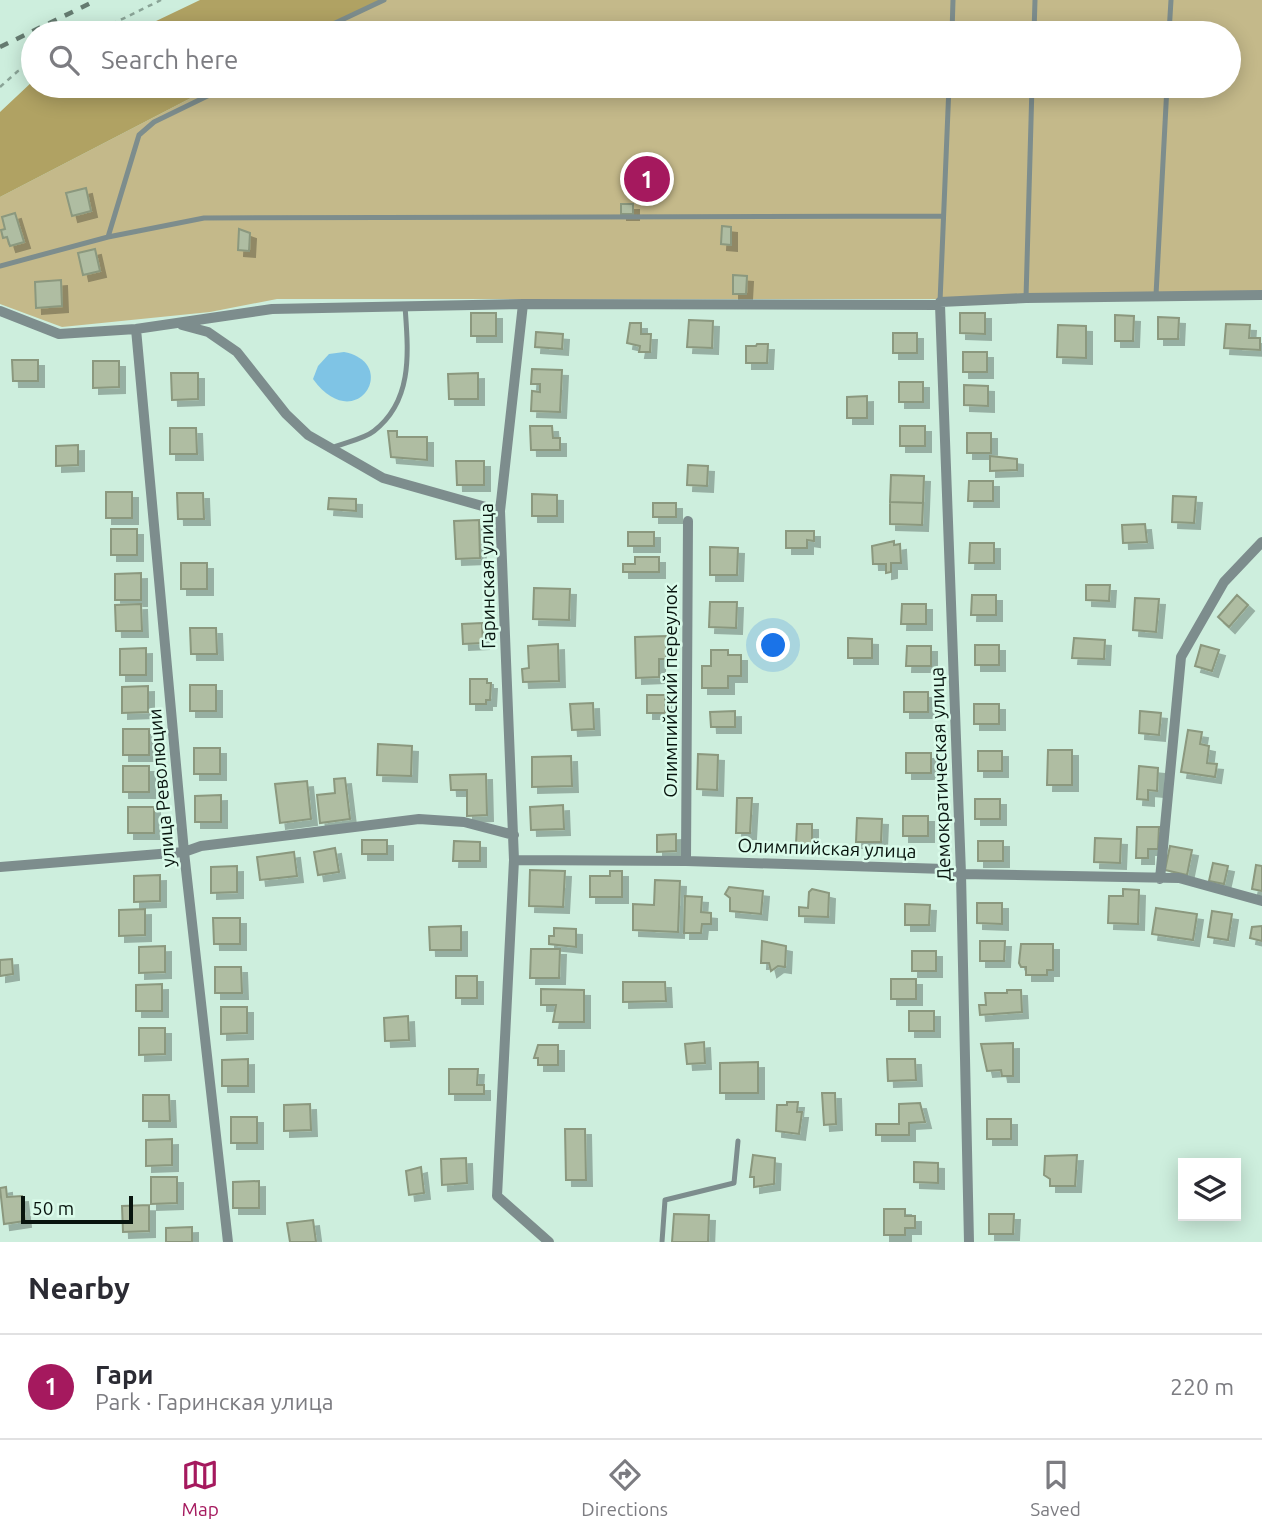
<!DOCTYPE html>
<html lang="en">
<head>
<meta charset="utf-8">
<style>
  body { margin:0; font-family:Ubuntu,sans-serif; background:#f2f2f3; color:#2b2b33 }
  .controls { position:absolute; right:21px; bottom:21px; display:grid; overflow:hidden; border-radius:0px; box-shadow:0 4px 18px #0003 }
  .controls button { width:63px; height:63px; display:grid; place-items:center; padding:0; border:0; border-bottom:2px solid #e1e1e2; background:#fff; color:#2b2b33; font:35px sans-serif }
  .scale { position:absolute; left:21px; bottom:18px; width:112px; box-sizing:border-box; padding-left:7px; border:4px solid #08140e; border-top:0; font-size:19px; line-height:24px; white-space:nowrap; color:#08140e; -webkit-text-stroke:5px #dafbea; paint-order:stroke }
  .you { position:absolute; left:774px; top:646px; width:24px; height:24px; margin:-18px; border:5px solid #fff; border-radius:50%; background:#1a73e8; box-shadow:0 0 0 10px #1a73e833 }
  .badge { display:grid; place-items:center; width:46px; height:46px; border-radius:50%; background:#a5195e; color:#fff; font-size:23px; font-weight:700 }
  .pin { position:absolute; translate:-50% -50%; border:4px solid #fff; box-shadow:0 2px 7px #0006 }
  .list { margin:0; padding:0; list-style:none }
  h2 { display:flex; justify-content:space-between; align-items:center; height:91px; margin:0; padding:0 28px; font-size:30px }
  h2 small { font-size:23px; font-weight:400; color:#7c7c81 }
  .list li { display:grid; grid-template-columns:46px 1fr auto; gap:21px; align-items:center; box-sizing:border-box; height:105px; padding:0 28px; border-top:2px solid #e1e1e2 }
  .list b { display:block; font-size:26px; white-space:nowrap }
  .list p { margin:0; font-size:23px; white-space:nowrap; color:#7c7c81 }
  .list em { font-size:23px; font-style:normal; color:#7c7c81 }
  .icon { flex:none; width:38px; height:38px; fill:none; stroke:currentColor; stroke-width:2; stroke-linecap:round; stroke-linejoin:round }
  .map { position:relative; flex:none; width:1262px; height:1242px; overflow:hidden }
  .search { position:absolute; background:#fff; box-shadow:0 4px 18px #0003; left:21px; right:21px; top:21px; height:77px; display:flex; align-items:center; gap:18px; box-sizing:border-box; padding:0 24px; border-radius:38px; color:#7c7c81; font-size:26px }
  .sheet { height:196px; background:#fff }
  nav { display:flex; justify-content:space-around; align-items:center; box-sizing:border-box; height:98px; border-top:2px solid #e1e1e2; background:#fff; font-size:19px; color:#7c7c81 }
  nav a { display:grid; justify-items:center; gap:4px }
  nav .on { color:#a5195e }
  .map>svg:first-child { display:block }
  .green { fill:#c4b98a }
  .forest { fill:#b0a263 }
  .water { fill:#7fc4e5 }
  .building { fill:#afbda2; stroke:#8b987e; stroke-width:2; filter:url(#shadow) }
  .lines { fill:none; stroke-linecap:round; stroke-linejoin:round }
  .path { stroke:#8aa497; stroke-width:2.5; stroke-dasharray:5 5; stroke-linecap:butt }
  .service { stroke:#7d8d8d; stroke-width:5 }
  .minor { stroke:#7d8d8d; stroke-width:10 }
  .rail { stroke:#657b70; stroke-width:4.5; stroke-dasharray:9 9; stroke-linecap:butt }
  .labels { text-anchor:middle; dominant-baseline:central; stroke-width:5; stroke-linejoin:round; paint-order:stroke }
  .street-label { font-size:19px; fill:#08140e; stroke:#dafbea }
</style>
</head>
<body>
<div class="map">
<svg width="1262" height="1242" viewBox="0 0 1262 1242">
  <defs>
    <filter id="shadow"><feDropShadow dx="6" dy="6" stdDeviation="0" flood-color="#0004"/></filter>
  </defs>
  <rect width="100%" height="100%" fill="#cdeedd"/>
  <path class="green" d="M384 0H1262V299H277L210 312 62 327 0 304V197L214 86H1229V33H318Z"/>
  <path class="forest" d="M200 0H384L318 33H131Z
    M33 81V86H214L0 197V112Z"/>
  <path class="water" d="M344 352C401 363 356 438 313 379L318 366 329 354Z"/>
  <path class="building" d="M86 188 91 211 72 216 66 193Z
    M621 204H633V214H621Z
    M15 213 24 242 10 246 7 237 3 238 1 230 5 229 2 217Z
    M722 226 731 227V245L721 244Z
    M239 229 250 233 249 251 238 250Z
    M95 249 100 271 83 275 78 253Z
    M733 275 747 276 746 294H733Z
    M61 280 62 306 36 308 35 282Z
    M471 313H496V336H471Z
    M960 313H985V334L960 333Z
    M1115 315 1134 316 1133 341H1115Z
    M1158 317 1179 318 1178 339H1158Z
    M689 320 713 321 712 348 687 347Z
    M630 323H641V334H651L650 352H639L640 346 627 343Z
    M1226 324 1250 325 1249 338H1260V350L1224 348Z
    M1058 325 1086 326V358L1057 357Z
    M536 332 563 334 562 349 535 347Z
    M893 333H917V353H893Z
    M757 344H768L767 363H746V346H756Z
    M963 352H987V372H963Z
    M12 360H38V381H13Z
    M93 361H119V387L93 388Z
    M532 369 562 370 560 412 531 411 532 391 540 392V384H531Z
    M171 373H198V399L172 400Z
    M478 373V399H449L448 374Z
    M899 382H923V402H899Z
    M964 385 988 386V406L964 405Z
    M867 396V418H847V397Z
    M530 426H552L553 438H560V450H531Z
    M900 426H925V446H900Z
    M170 428H196L197 454H170Z
    M388 431H397V437H427V460L391 457Z
    M967 433H991V453H967Z
    M78 445V465L56 466V446Z
    M990 456 1017 459V470L990 471Z
    M456 461H484V485H457Z
    M688 465 708 466 707 486 687 485Z
    M891 475 924 476 923 503 890 502Z
    M969 481H993V501H968Z
    M106 492H132V518H106Z
    M177 493H203L204 519H178Z
    M532 494 557 495V516H532Z
    M1173 496 1196 497 1194 523 1172 522Z
    M329 498 356 499V511L328 509Z
    M890 502 923 503 922 525 890 524Z
    M653 503H676V517H653Z
    M479 520 480 558 456 559 454 521Z
    M1145 524 1147 542 1123 543 1122 525Z
    M111 529H137V555H111Z
    M786 531H814V541L807 540V548H786Z
    M628 532H654V546H628Z
    M894 541V545L900 544 901 563H891V572L886 573V564H873L872 546Z
    M970 543H994V563H969Z
    M710 547 738 548 737 575H710Z
    M635 557H659V572H623V564H635Z
    M181 563H207V589H181Z
    M141 573V600H115V574Z
    M1086 585H1110L1109 601 1086 600Z
    M534 588 570 589 569 620 533 619Z
    M972 595H996V615H971Z
    M1237 595 1248 605 1229 627 1218 617Z
    M1135 598 1159 599 1156 632 1133 630Z
    M710 602H737L736 628 709 627Z
    M141 604 142 631H116L115 605Z
    M902 604H926V624H901Z
    M482 623 483 643 463 644 462 624Z
    M190 628H216L217 654H191Z
    M666 636V659H659V677L636 678 635 637Z
    M848 638 872 639V658H848Z
    M1074 638 1105 640 1104 659 1072 658Z
    M558 644 559 681 523 682 522 669 529 668 528 646Z
    M975 645H999V665H975Z
    M1201 645 1219 650 1212 671 1195 666Z
    M907 646H931V666H906Z
    M146 648V675H120V649Z
    M711 650H728V655H741V676H728V688H702V666H711Z
    M470 679H487V683H491L490 700H486V704H470Z
    M190 685H216V711H190Z
    M148 686V712L122 713V687Z
    M904 692H928V712H904Z
    M647 695H665V713H647Z
    M593 703 594 729 572 730 570 704Z
    M974 704H999V724H974Z
    M735 711V727H711L710 712Z
    M1140 711 1161 713 1159 735 1139 733Z
    M123 729H149V755H123Z
    M1188 730 1202 732 1200 744 1209 746 1207 763 1217 764 1215 777 1181 772Z
    M378 744 412 746 411 776 377 775Z
    M194 748H220V774H194Z
    M1048 750H1072V785H1047Z
    M978 751H1002V771H978Z
    M906 753H931V773H906Z
    M698 754 718 755 717 790 697 789Z
    M571 756 572 786 532 787V757Z
    M123 766H149V792H123Z
    M1139 766 1158 768 1157 791 1148 790V800L1137 799Z
    M486 774 487 815 467 816V790H451L450 775Z
    M345 778 350 819 320 823 317 795 335 793 334 779Z
    M307 781 311 819 280 823 275 784Z
    M221 795V822H195V796Z
    M737 798H752L750 833H736Z
    M975 799H1000V819H975Z
    M563 805 564 829 531 830 530 807Z
    M128 807H154V833H128Z
    M903 816H928V836H903Z
    M857 818 882 819 881 842H856Z
    M797 824H812V844H796Z
    M1137 827H1159L1158 849H1148V858H1136Z
    M676 834V851L657 852V835Z
    M1095 838 1121 839 1120 863 1094 862Z
    M362 840H387V854H362Z
    M454 841 480 842V861H453Z
    M978 841H1003V861H978Z
    M1170 846 1192 850 1187 875 1165 870Z
    M335 848 339 872 318 875 314 852Z
    M294 852 297 876 260 880 257 857Z
    M1213 863 1228 866 1224 884 1209 881Z
    M1256 865 1262 866V891L1252 889Z
    M237 866V892L211 893V867Z
    M530 870 565 871 563 907 529 906Z
    M610 871H622V897H590V876H610Z
    M160 875V901L134 902V876Z
    M655 880 680 881 678 932 633 930V904L654 905Z
    M729 887 763 891 761 914 730 911V898L725 894Z
    M812 889 829 893 828 917 799 916V907L808 908 809 892Z
    M1123 889 1139 890 1138 924 1108 923 1109 896H1123Z
    M685 896 702 897 701 912 711 913V924H702L701 933H684Z
    M977 903H1002V924L977 923Z
    M905 904 930 905 929 925H905Z
    M1156 908 1197 914 1193 940 1152 934Z
    M145 909V935L119 936V910Z
    M1212 911 1232 914 1228 940 1208 937Z
    M213 918H240V944H214Z
    M461 926V950H430L429 927Z
    M1262 926V941L1250 938 1252 927Z
    M554 928 576 929V947L549 944V936H554Z
    M762 941 786 946 785 967 778 966 771 971 769 963H761Z
    M980 941H1005L1004 961H980Z
    M1021 944H1053V970H1047V975H1026V967H1021L1019 963Z
    M165 946V972L139 973V947Z
    M531 949H560L559 978H530Z
    M912 951H936V971H912Z
    M12 959 13 974 0 976V960Z
    M215 967H241L242 993H215Z
    M456 976H477V998H456Z
    M891 979H916V999H891Z
    M623 982H665L666 1001 623 1002Z
    M162 984V1011H136V985Z
    M541 989 584 990V1022H553L556 1005H541Z
    M1007 990H1021L1022 1012 980 1015 979 1005H986L985 993H1007Z
    M221 1007H247V1033L221 1034Z
    M909 1011H934V1031H909Z
    M408 1016 409 1040 385 1041 384 1018Z
    M139 1028H165V1054L139 1055Z
    M704 1042 705 1063 687 1064 685 1044Z
    M1013 1043V1076H1002L1001 1070 987 1071 981 1044Z
    M538 1045H558V1065H538V1058H534Z
    M248 1059V1086H222V1060Z
    M887 1059H915L916 1080 888 1081Z
    M758 1062V1093H720V1063Z
    M449 1069H478L477 1085H484V1094H449Z
    M822 1093H835L836 1124 824 1125Z
    M143 1095H169L170 1121H143Z
    M787 1102H798L797 1112H802L799 1134 776 1131 777 1105H787Z
    M920 1103 925 1122 909 1123V1135H876V1124H899V1104Z
    M310 1104 311 1130 284 1131V1105Z
    M231 1117H257V1143H231Z
    M987 1119H1011V1139H987Z
    M565 1129H585L586 1180H566Z
    M172 1139V1165L146 1166V1140Z
    M753 1155 775 1158 774 1184 754 1187V1177H750Z
    M1077 1155 1075 1186H1050V1179L1044 1175 1045 1156Z
    M466 1158 467 1183 442 1185 441 1159Z
    M914 1162 938 1163V1183L914 1182Z
    M421 1167 424 1193 409 1195 406 1171Z
    M151 1177H177V1203L151 1204Z
    M259 1181V1208H233V1182Z
    M6 1187 7 1197 22 1196 25 1221 4 1224 0 1188Z
    M149 1205V1231L123 1232 122 1206Z
    M884 1209H905V1216H915V1228H905V1235H884Z
    M674 1214 709 1215 708 1242H672Z
    M989 1214H1014L1013 1234H989Z
    M313 1220 316 1242H290L287 1223Z
    M192 1227V1242H166V1228Z"/>
  <g class="lines">
    <path class="path" d="M94 33 161 0
      M0 87 18 71 33 63"/>
    <path class="service" d="M314 33 384 0
      M952 33 953 0
      M1034 33 1035 0
      M1169 33 1171 0
      M108 237 139 135 154 122 228 86
      M0 266 108 237 204 218 943 216
      M1156 295 1167 86
      M1026 298 1032 86
      M940 302 949 86
      M334 447C346 442 364 439 374 431 414 400 408 350 405 306
      M662 1242 665 1200 734 1183 738 1141"/>
    <path class="minor" d="M940 302 1026 298 1262 295
      M0 311 59 334 136 329 272 309 523 304
      M182 325 208 332 237 352 286 414 308 435 383 478 500 511
      M136 329 184 852 228 1242
      M514 860 686 861 945 869 961 874 1179 878 1262 901
      M686 861 688 521
      M0 867 184 852 201 846 419 819 464 822 514 835
      M1160 879 1181 657 1224 582 1262 542
      M549 1242 497 1196 514 860 500 511 523 304 940 305 961 874 969 1242"/>
    <path class="rail" d="M0 47 97 0"/>
  </g>
  <g class="labels">
    <g class="street-label">
      <text transform="translate(487 576) rotate(-91)">Гаринская улица</text>
      <text transform="translate(670 691) rotate(-90)">Олимпийский переулок</text>
      <text transform="translate(940 774) rotate(-92)">Демократическая улица</text>
      <text transform="translate(161 788) rotate(-95)">улица Революции</text>
      <text transform="translate(827 848) rotate(2)">Олимпийская улица</text>
    </g>
  </g>
</svg>
<div class="controls">
<button><svg class="icon" aria-label="layers" viewBox="0 0 24 24"><path d="M12 4l9 5-9 5-9-5zM3 14l9 5 9-5"/></svg></button>
</div>
<div class="scale">50 m</div>
<div class="you"></div>
<div class="pin badge" style="left:647px;top:179px">1</div>
<div class="search"><svg class="icon" aria-label="search" viewBox="0 0 24 24"><circle cx="10" cy="10" r="6"/><path d="M15 15l6 6"/></svg>Search here</div>
</div>
<section class="sheet">
<h2>Nearby<small></small></h2>
<ul class="list">
<li><span class="badge">1</span><div><b>Гари</b><p>Park · Гаринская улица</p></div><em>220 m</em></li>
</ul>
</section>
<nav>
<a class="on"><svg class="icon" aria-label="map" viewBox="0 0 24 24"><path d="M3 6l6-2 6 2 6-2v14l-6 2-6-2-6 2zM9 4v14M15 6v14"/></svg>Map</a>
<a><svg class="icon" aria-label="directions" viewBox="0 0 24 24"><path d="M12 3l9 9-9 9-9-9zM9 14v-3h6M13 9l2 2-2 2"/></svg>Directions</a>
<a><svg class="icon" aria-label="saved" viewBox="0 0 24 24"><path d="M7 4h10v16l-5-4-5 4z"/></svg>Saved</a>
</nav>
</body>
</html>
